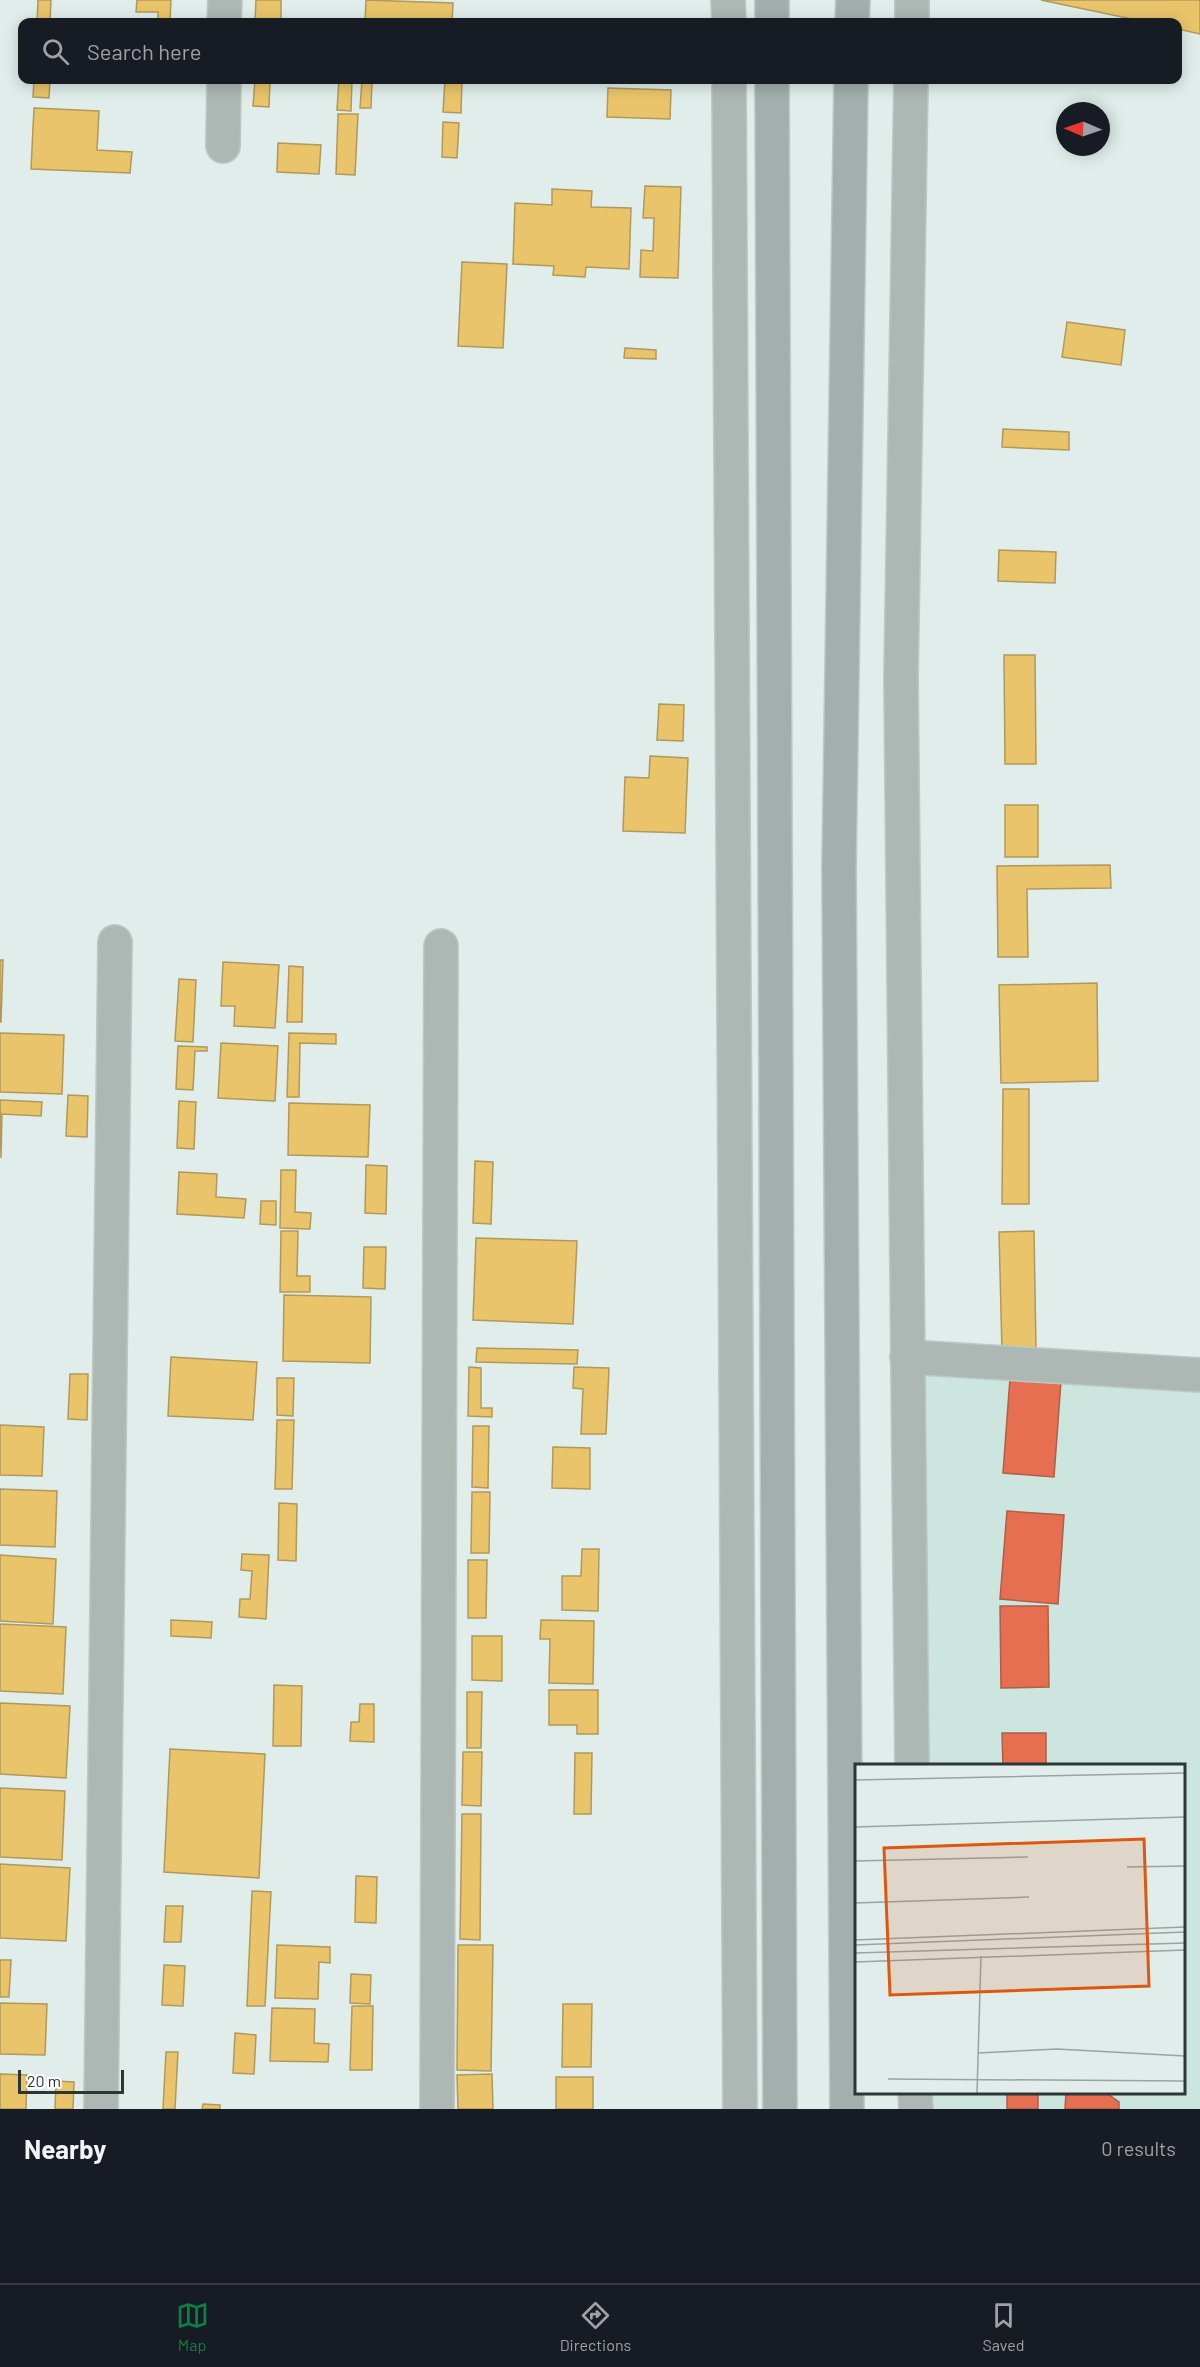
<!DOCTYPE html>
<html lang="en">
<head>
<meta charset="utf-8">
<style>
  body { margin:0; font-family:Barlow,sans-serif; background:#20242c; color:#f1f3f6 }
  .compass { position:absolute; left:1056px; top:102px; width:54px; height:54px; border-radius:50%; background:#171b24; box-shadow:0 3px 15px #0003; rotate:272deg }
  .scale { position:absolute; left:18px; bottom:15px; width:106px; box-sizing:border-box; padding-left:6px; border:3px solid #2c3634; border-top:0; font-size:16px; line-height:21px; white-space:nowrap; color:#2c3634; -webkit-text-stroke:4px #fff; paint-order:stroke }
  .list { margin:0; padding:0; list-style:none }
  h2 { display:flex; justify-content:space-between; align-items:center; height:78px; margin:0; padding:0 24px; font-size:26px }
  h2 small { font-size:20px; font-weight:400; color:#9ea1a6 }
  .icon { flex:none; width:33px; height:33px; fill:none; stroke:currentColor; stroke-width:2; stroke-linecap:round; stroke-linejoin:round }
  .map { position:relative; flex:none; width:1200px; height:2109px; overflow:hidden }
  .search { position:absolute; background:#171b24; box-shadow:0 3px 15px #0003; left:18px; right:18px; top:18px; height:66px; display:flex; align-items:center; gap:15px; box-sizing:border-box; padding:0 21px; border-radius:12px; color:#9ea1a6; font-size:22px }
  .sheet { height:174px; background:#171b24 }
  nav { display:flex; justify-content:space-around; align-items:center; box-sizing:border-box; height:84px; border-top:2px solid #363941; background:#171b24; font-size:16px; color:#9ea1a6 }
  nav a { display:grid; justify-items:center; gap:3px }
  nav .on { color:#0b8043 }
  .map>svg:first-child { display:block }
  .built { fill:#cce5df }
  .homes { fill:#e9c46a; stroke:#b0995a; stroke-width:1.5 }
  .shops { fill:#e76f51; stroke:#af5e48; stroke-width:1.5 }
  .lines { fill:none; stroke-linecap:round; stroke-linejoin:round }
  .minor-casing { stroke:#bdc8c5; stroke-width:36 }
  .major-casing { stroke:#bdc8c5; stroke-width:36 }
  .minor { stroke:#adb7b4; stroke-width:33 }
  .major { stroke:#a3afac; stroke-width:33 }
  .inset-road { fill:none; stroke:#98a4a1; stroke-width:1.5 }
  .view { fill:#df570e; fill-opacity:0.15; stroke:#df570e; stroke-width:3 }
  .inset-edge { fill:none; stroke:#2c3634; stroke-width:3 }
</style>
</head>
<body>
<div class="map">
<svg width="1200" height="2109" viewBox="0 0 1200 2109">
  <rect width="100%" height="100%" fill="#e0edea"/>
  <path class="built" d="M907 1357 1200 1375V2109H916L915 2093 1184 2092V1766L912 1765Z"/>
  <path class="homes" d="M38 0H51L50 22H37Z
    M137 0H171L170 22H158V12H136Z
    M256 0H281V22H255Z
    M366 0 453 3 452 22H365Z
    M1041 0H1200V34L1178 29V22H1146Z
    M34 80H50L49 98 33 97Z
    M255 80H270L269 107 253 106Z
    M339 80H352L351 111 337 110Z
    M362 80H372L371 108H360Z
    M445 80H462L461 113 443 112Z
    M608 88 671 90 670 119 607 117Z
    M34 108 99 111 97 150 132 152 130 173 31 169Z
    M338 114H358L355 175 336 174Z
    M443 122 459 123 457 158 442 157Z
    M278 143 321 145 319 174 277 172Z
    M645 186 681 187 678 278 640 277 641 250 653 251 654 218H643Z
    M552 189 592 191 591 207 631 208 629 269 586 267 585 277 553 275 554 266 513 264 515 203 552 205Z
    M462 262 507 264 503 348 458 346Z
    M1067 322 1125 330 1121 365 1062 357Z
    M625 348 656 350V359L624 358Z
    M1003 429 1069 432V450L1002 447Z
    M999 550 1056 552 1055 583 998 581Z
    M1004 655H1035L1036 764H1005Z
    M659 704 684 705 683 741 657 740Z
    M650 756 688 758 685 833 623 831 625 777 649 778Z
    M1005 805H1038V857H1005Z
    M1110 865 1111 888 1027 889 1028 957H998L997 866Z
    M0 960H3L1 1022H0Z
    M223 962 279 965 275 1028 234 1026 235 1006H221Z
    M289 966 303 967 302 1022H287Z
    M179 979 196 980 193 1042 175 1041Z
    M1097 983 1098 1081 1001 1083 999 985Z
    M0 1033 64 1035 62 1094 0 1092Z
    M289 1033 336 1034V1044L300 1043 299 1097H287Z
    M221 1043 278 1046 275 1101 218 1098Z
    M178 1046 207 1047V1051H195L193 1090 176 1089Z
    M1003 1089H1029V1204H1002Z
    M68 1095 88 1096 87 1137 66 1136Z
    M0 1100 42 1102 41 1116 2 1114 1 1158Z
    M179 1101 196 1102 194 1149 177 1148Z
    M289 1103 370 1105 368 1157 288 1155Z
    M475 1161 493 1162 491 1224 473 1223Z
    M366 1165 387 1166 386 1214 365 1213Z
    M281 1170H296L295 1212 311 1213 310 1229 280 1228Z
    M179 1172 217 1174 216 1197 246 1199 244 1218 177 1214Z
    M261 1201H276V1225L260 1224Z
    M281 1231H298L297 1276H310V1292H280Z
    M1034 1231 1036 1350 1002 1351 999 1232Z
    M476 1238 577 1241 573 1324 473 1320Z
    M364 1247H386L385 1289 363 1288Z
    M284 1295 371 1297 370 1363 283 1361Z
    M477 1348 578 1350 577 1364 476 1362Z
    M171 1357 257 1362 253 1420 168 1416Z
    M469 1367 481 1368V1408H492V1417L468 1416Z
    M574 1367 609 1368 606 1434H581L583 1389 573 1388Z
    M70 1374H88L87 1420 68 1419Z
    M277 1378H294L293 1416 277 1415Z
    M277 1420H294L292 1489H275Z
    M0 1425 44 1427 42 1476 0 1475Z
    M473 1426H489L488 1488 472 1487Z
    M553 1447 590 1448V1489L552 1488Z
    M0 1489 57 1491 55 1547 0 1545Z
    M472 1492H490L489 1553H471Z
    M279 1503 297 1504 296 1561 278 1560Z
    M582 1549H599L598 1611 562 1610V1576H581Z
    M242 1554 269 1555 266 1619 239 1617 240 1599H250L252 1571 241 1570Z
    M0 1555 56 1559 53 1624 0 1621Z
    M468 1560H487L486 1618H468Z
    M171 1620 212 1622 211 1638 171 1636Z
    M541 1620 594 1621 593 1684 549 1683 550 1639H540Z
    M0 1624 66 1627 63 1694 0 1691Z
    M472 1636H502V1681L472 1680Z
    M274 1685 302 1686 301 1746H273Z
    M549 1690H598V1734H577V1725H549Z
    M467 1692H482L481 1748H467Z
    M0 1703 70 1706 66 1778 0 1774Z
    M360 1704H374V1742L350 1741 351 1722H359Z
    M170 1749 265 1754 259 1878 164 1872Z
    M463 1752H482L481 1806 462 1805Z
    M575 1753H592L591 1814H574Z
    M0 1788 65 1791 62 1860 0 1857Z
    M462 1814H481L480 1940 460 1939Z
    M0 1864 70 1868 66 1941 0 1938Z
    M356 1876 377 1877 376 1923 355 1922Z
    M252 1891 271 1892 265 2006H247Z
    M166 1906H183L181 1942H164Z
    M277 1945 330 1947V1963L319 1962 318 1999 275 1998Z
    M458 1945H493L491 2071 457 2070Z
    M0 1960H11L9 1997H0Z
    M164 1965 185 1966 183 2006 162 2005Z
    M351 1974 371 1975 370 2004 350 2003Z
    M0 2003 47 2004 45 2055 0 2054Z
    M563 2004H592L591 2067H562Z
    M352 2006H373L372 2070H350Z
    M272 2008 315 2009 314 2043 329 2044 328 2062 270 2061Z
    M235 2033 256 2035 254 2074 233 2073Z
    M166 2052H178L175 2109H163Z
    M0 2074 27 2075 26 2109H0Z
    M492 2074 493 2109H458L457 2075Z
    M556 2077H593V2109H556Z
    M56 2081 74 2082 73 2109H55Z
    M203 2104 220 2105V2109H202Z"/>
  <path class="shops" d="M1010 1378 1061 1381 1054 1477 1003 1473Z
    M1007 1511 1064 1515 1058 1604 1000 1599Z
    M1000 1606H1048L1049 1687 1001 1688Z
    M1002 1733H1046V1766H1003Z
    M1007 2092H1038V2109H1007Z
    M1066 2092H1105L1119 2102V2109H1065Z"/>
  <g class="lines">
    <defs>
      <path id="minor" d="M728 0 729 22
        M224 22 225 0
        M912 22V0
        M729 80 740 2109
        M911 80 901 678 912 1766
        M223 146 224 80
        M907 1357 1200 1375
        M915 2092 916 2109
        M101 2109 115 942
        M437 2109 441 946"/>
      <path id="major" d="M772 0V22
        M852 22 853 0
        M772 80 780 2109
        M847 2109 839 868 851 80"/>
    </defs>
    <use href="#minor" class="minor-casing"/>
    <use href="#major" class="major-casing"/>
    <use href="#minor" class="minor"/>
    <use href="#major" class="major"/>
  </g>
  <g transform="translate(855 1764)">
    <rect width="330" height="330" fill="#e0edea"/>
    <path class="inset-road" d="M0 16 330 9M0 63 330 53M0 97 173 93M272 103 330 102M0 139 174 133M0 176 330 163M0 181 330 168M0 189 330 179M0 198 330 186M123 289 202 285 330 292M33 315 330 317M122 329 126 192"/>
    <path class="view" d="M289 75 294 222 35 231 29 84Z"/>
    <rect width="330" height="330" class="inset-edge"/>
  </g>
</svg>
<svg class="compass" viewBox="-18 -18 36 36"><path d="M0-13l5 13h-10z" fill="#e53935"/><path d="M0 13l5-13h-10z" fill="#9ea1a6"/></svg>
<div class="scale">20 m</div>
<div class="search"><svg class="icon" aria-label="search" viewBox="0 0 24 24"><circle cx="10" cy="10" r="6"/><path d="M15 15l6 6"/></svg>Search here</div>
</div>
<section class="sheet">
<h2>Nearby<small>0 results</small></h2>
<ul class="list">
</ul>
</section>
<nav>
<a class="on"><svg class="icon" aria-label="map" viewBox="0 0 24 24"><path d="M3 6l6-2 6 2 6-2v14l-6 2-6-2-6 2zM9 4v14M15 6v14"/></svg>Map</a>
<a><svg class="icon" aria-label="directions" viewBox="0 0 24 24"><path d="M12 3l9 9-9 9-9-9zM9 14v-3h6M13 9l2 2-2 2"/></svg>Directions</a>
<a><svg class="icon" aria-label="saved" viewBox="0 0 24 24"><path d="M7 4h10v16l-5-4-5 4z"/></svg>Saved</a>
</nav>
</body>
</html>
